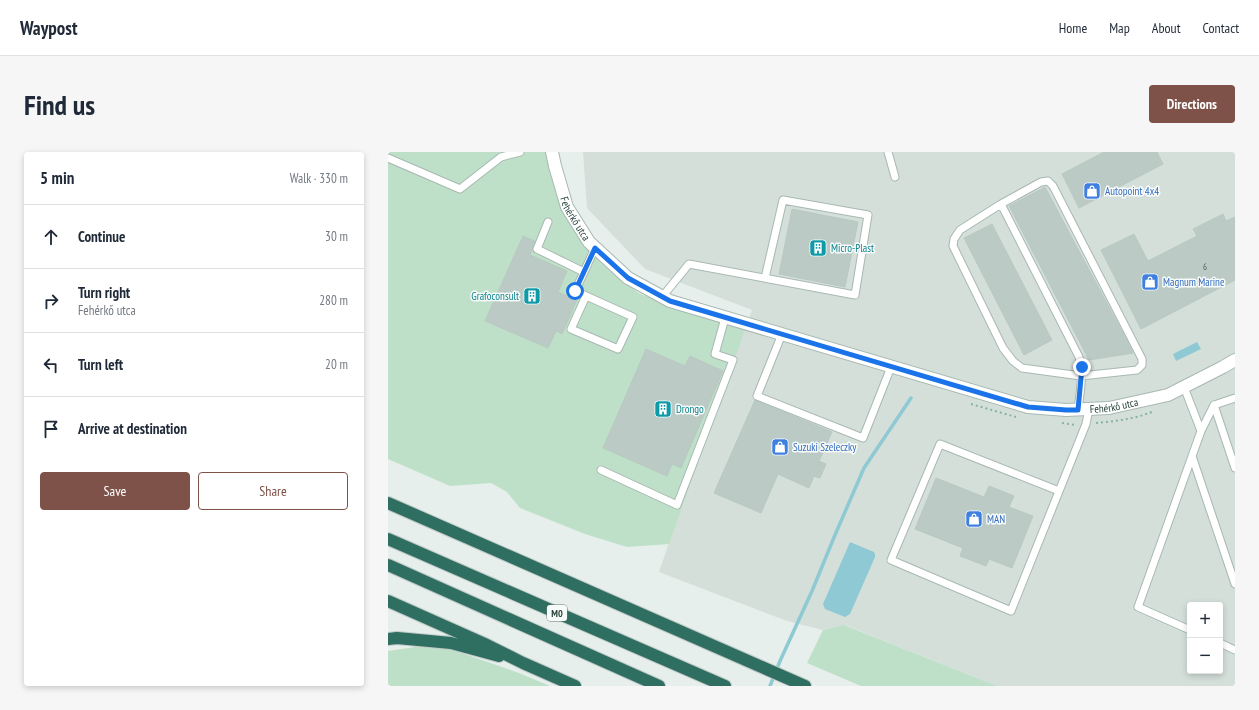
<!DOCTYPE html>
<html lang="en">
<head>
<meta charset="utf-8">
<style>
  body { margin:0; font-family:"PT Sans Narrow",sans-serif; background:#f6f6f7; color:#1f2937 }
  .controls { position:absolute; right:12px; bottom:12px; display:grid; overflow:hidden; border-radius:4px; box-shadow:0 2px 6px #0003 }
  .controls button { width:36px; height:36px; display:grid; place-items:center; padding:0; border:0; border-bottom:1px solid #e0e1e3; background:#fff; color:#1f2937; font:20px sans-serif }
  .stop { position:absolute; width:12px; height:12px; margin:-9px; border:3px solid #1a73e8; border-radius:50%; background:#fff }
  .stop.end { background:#1a73e8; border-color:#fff; box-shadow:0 1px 4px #0008 }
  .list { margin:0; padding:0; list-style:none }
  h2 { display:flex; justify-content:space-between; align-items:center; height:52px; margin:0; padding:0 16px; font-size:17px }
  h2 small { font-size:13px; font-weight:400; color:#747a83 }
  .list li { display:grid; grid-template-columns:26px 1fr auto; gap:12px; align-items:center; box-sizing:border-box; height:64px; padding:0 16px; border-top:1px solid #e0e1e3 }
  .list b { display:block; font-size:15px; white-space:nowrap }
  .list p { margin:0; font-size:13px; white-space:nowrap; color:#747a83 }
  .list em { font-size:13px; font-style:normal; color:#747a83 }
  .actions { display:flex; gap:8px; padding:12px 16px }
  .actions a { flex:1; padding:9px 0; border:1px solid #7f5249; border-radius:4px; text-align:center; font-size:14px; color:#7f5249 }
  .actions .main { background:#7f5249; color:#fff }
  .icon { flex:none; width:22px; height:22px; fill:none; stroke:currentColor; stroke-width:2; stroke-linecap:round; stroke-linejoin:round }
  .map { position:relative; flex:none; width:847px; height:534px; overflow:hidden; border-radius:4px }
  header { display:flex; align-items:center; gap:24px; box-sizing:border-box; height:56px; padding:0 20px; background:#fff; border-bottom:1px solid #e0e1e3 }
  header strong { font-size:19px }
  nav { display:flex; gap:22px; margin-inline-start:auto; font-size:14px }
  .intro { display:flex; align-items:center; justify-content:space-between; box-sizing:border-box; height:96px; padding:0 24px }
  h1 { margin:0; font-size:28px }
  .button { padding:10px 18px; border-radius:4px; background:#7f5249; color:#fff; font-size:14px; font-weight:700 }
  main { display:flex; gap:24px; padding:0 24px }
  aside { flex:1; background:#fff; border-radius:4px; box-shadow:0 2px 6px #0003 }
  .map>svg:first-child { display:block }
  .built { fill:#d4dfda; fill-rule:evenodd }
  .green { fill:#bfe0c8 }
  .water { fill:#8ec9d4 }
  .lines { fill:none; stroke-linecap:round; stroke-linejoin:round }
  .stream { stroke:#8ec9d4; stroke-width:3.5 }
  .building { fill:#bbcac4; stroke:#b8c9c2 }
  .lane-casing { stroke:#a8b8b2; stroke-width:9 }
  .street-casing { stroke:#a8b8b2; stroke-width:14 }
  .highway-casing { stroke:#c2cac8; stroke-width:14 }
  .path { stroke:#86b3a5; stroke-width:2; stroke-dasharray:2 3; stroke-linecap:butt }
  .lane { stroke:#fff; stroke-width:7 }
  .street { stroke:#fff; stroke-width:12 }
  .highway { stroke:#2f6f62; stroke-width:12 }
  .route { stroke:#1a73e8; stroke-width:5 }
  .labels { text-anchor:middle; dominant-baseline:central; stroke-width:3; stroke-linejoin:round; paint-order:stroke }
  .number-label { font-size:9px; fill:#4a645c }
  .shield { fill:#f7fbf9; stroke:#637a73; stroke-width:1 }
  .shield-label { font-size:10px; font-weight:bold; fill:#24423a }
  .shop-label { font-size:11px; fill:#366cbe; stroke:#f7fbf9; text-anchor:start }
  .street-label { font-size:11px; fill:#24423a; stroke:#f7fbf9 }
  .culture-label { font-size:11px; fill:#0d838f; stroke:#f7fbf9; text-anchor:start }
</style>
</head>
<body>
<header>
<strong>Waypost</strong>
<nav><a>Home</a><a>Map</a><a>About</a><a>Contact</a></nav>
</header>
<div class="intro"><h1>Find us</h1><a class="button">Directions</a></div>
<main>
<aside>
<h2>5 min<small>Walk · 330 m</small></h2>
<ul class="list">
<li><svg class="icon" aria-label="ahead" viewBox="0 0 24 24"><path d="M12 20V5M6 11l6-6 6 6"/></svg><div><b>Continue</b></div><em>30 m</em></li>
<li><svg class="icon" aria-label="right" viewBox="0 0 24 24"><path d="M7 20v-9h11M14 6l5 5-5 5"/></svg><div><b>Turn right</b><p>Fehérkő utca</p></div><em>280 m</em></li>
<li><svg class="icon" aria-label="left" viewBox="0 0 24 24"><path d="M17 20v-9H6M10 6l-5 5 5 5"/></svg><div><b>Turn left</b></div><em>20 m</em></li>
<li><svg class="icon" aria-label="arrive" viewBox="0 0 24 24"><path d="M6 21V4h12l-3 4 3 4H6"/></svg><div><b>Arrive at destination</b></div></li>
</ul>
<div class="actions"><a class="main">Save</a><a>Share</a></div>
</aside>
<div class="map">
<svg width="847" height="534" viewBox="0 0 847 534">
  <rect width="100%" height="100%" fill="#e6efeb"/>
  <path class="built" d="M0 0H158L173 54 212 110 250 141 296 160 357 178 364 158 257 117 199 56 195 0H847V534H609L457 473 435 478 399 469 271 420 284 382ZM802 453H832V519H802Z"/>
  <path class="green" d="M0 0H158L173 54 212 110 250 141 296 160 357 178 281 392 239 395 197 382 132 356 119 340 103 331 62 334 0 307Z
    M456 473 609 534H473L419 511 435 478Z
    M34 494 62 497 131 521 162 534H0V499Z"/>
  <path class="water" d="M809 190 813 197 788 209 785 202Z
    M462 390 486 400 487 402V405L462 462 457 465 437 457 435 452Z"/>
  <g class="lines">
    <path class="stream" d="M382 534 392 509 424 439 447 383 476 316 523 246"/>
  </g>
  <path class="building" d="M716 0H769L775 12 691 56 674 22Z
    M657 35 738 187 745 201 701 208 621 54Z
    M404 57 470 70 457 135 391 122Z
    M835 62 838 69 847 65V128L753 177 713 98 746 82 760 109 809 84 805 77Z
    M604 72 664 188 636 203 576 86Z
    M135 84 147 89 142 103 179 119 170 140 189 148 174 182 168 179 160 196 97 169Z
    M258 197 297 214 302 204 335 219 293 316 284 312 279 324 215 296Z
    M367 248 444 280 431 309 438 312 432 326 426 324 421 336 390 322 373 361 326 341Z
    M548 326 596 345 601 334 626 344 621 355 645 364 624 416 601 407 598 414 572 404 575 396 527 377Z"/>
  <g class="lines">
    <defs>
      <path id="lane" d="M500 0 507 25
        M0 6 72 37 113 5 132 0
        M613 52 572 78 566 87 565 94 615 196 625 209 634 216 693 224 749 218 754 213V207L665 34 660 29 653 30 613 52 691 205C696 222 692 240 690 258
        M160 70 149 97 196 120 207 96
        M196 120 187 139 245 165 230 197 183 177 198 144
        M274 145 301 112 467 143 480 63 395 48 377 126
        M394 182 369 244 475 286 503 215
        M796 235 813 279 750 455 802 478
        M826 253 847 246
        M813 279 826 253 847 316
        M804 304 847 432
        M213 318 289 353 345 208 327 202 337 166
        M671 339 552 292 503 408 623 459 698 272 701 257
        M832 491 847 498"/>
      <g id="street">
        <path id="s1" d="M164 0 167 14 179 55 201 90 240 126 282 149 640 255 678 258 721 256 780 243 835 215 847 208"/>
      </g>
      <path id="highway" d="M0 351 417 534
        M0 387 337 534
        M0 413 271 534
        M0 449 99 493 135 511 187 534
        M0 487 9 486 63 491 111 504"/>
    </defs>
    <use href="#lane" class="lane-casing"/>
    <use href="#street" class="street-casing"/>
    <use href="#highway" class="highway-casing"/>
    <path class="path" d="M583 252 628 265
      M674 271 688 273
      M708 271C728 269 748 267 766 259"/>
    <use href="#lane" class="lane"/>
    <use href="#street" class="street"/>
    <use href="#highway" class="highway"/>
  </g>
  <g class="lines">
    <path class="route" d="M187 139 207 96 240 126 282 149 640 255 678 258H690L694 215"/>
  </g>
  <defs>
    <symbol id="shop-square" viewBox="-11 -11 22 22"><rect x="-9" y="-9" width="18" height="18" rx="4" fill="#3f7fe0" stroke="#f7fbf9"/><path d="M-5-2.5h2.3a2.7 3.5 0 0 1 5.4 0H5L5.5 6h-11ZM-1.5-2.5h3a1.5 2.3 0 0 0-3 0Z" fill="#fff"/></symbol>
    <symbol id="building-square" viewBox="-11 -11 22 22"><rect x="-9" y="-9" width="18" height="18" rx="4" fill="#0f9aa8" stroke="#f7fbf9"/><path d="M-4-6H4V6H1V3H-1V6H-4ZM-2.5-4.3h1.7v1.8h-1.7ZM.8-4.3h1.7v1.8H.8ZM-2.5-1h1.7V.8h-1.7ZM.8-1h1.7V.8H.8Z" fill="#fff"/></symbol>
  </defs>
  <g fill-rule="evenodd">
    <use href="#shop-square" x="694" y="29" width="20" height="20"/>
    <use href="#building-square" x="420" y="86" width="20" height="20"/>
    <use href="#shop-square" x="752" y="120" width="20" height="20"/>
    <use href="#building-square" x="134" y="134" width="20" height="20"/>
    <use href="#building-square" x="265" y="247" width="20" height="20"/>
    <use href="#shop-square" x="382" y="285" width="20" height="20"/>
    <use href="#shop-square" x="576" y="357" width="20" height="20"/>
  </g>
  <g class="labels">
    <g class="number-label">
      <text x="817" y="114">6</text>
    </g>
    <rect class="shield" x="159" y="453" width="20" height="16" rx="3"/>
    <g class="shield-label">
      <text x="169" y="461">M0</text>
    </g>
    <g class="shop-label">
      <text x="717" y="39">Autopoint 4x4</text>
      <text x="775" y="130">Magnum Marine</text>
      <text x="405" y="295">Suzuki Szeleczky</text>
      <text x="599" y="367">MAN</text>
    </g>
    <g class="street-label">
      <text stroke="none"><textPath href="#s1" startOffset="71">Fehérkő utca</textPath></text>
      <text stroke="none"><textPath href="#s1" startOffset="659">Fehérkő utca</textPath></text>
    </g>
    <g class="culture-label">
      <text x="443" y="96">Micro-Plast</text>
      <text x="131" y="144" text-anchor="end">Grafoconsult</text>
      <text x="288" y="257">Drongo</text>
    </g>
  </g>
</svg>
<div class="controls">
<button>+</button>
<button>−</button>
</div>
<div class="stop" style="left:187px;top:139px"></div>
<div class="stop end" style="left:694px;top:215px"></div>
</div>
</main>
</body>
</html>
